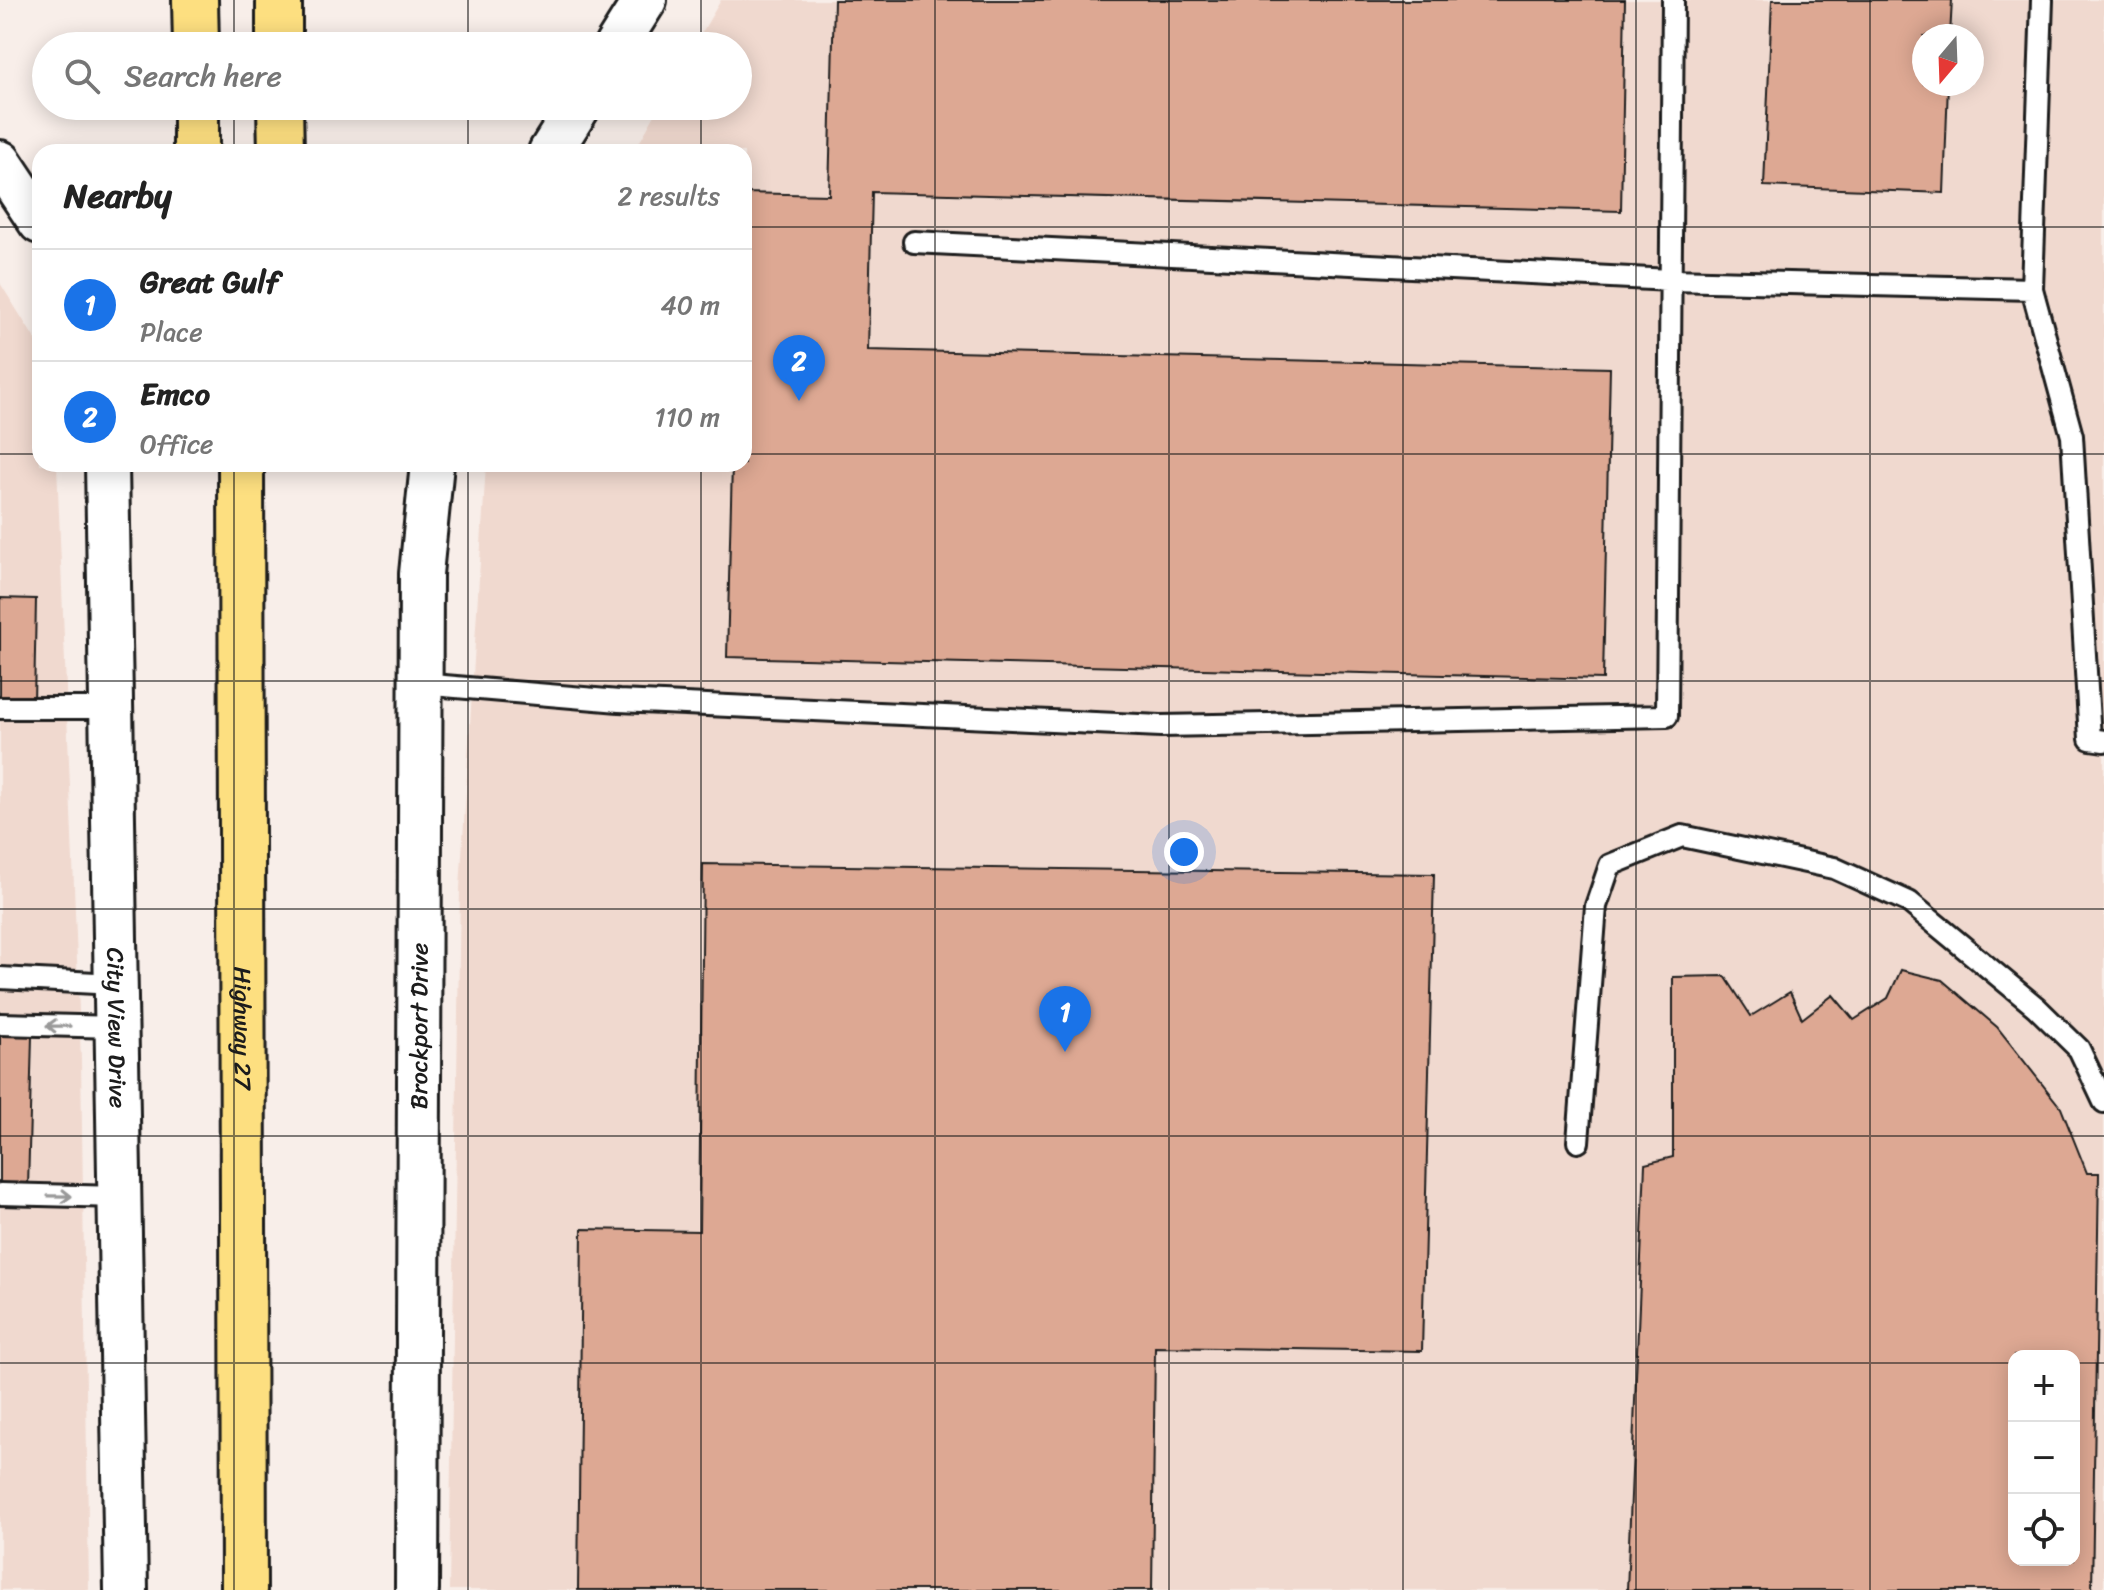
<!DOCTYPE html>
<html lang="en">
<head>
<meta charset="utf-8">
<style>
  body { margin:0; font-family:Sriracha,sans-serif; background:#f6f6f6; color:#222 }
  .controls { position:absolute; right:24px; bottom:24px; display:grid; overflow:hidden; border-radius:16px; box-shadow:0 4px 20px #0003 }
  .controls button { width:72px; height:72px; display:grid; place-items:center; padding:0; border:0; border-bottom:2px solid #e0e0e0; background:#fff; color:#222; font:40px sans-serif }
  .compass { position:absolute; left:1912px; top:24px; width:72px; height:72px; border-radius:50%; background:#fff; box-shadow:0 4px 20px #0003; rotate:199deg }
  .you { position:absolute; left:1184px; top:852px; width:28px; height:28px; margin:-20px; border:6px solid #fff; border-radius:50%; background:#1a73e8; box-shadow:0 0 0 12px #1a73e833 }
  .badge { display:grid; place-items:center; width:52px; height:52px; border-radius:50%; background:#1a73e8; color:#fff; font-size:26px; font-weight:700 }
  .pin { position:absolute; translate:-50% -66px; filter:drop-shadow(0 2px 4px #0008) }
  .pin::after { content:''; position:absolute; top:42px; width:28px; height:24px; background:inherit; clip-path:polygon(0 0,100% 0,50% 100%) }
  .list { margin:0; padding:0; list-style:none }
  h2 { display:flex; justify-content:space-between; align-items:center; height:104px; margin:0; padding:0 32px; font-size:34px }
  h2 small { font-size:26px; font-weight:400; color:#767676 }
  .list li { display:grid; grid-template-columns:52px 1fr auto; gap:24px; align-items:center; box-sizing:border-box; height:112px; padding:0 32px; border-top:2px solid #e0e0e0 }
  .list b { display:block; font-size:30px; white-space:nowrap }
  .list p { margin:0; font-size:26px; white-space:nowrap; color:#767676 }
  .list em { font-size:26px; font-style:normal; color:#767676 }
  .icon { flex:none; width:44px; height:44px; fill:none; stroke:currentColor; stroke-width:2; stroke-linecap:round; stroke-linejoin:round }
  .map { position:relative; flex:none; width:2104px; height:1590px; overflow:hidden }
  .search { position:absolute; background:#fff; box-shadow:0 4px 20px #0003; left:32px; top:32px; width:720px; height:88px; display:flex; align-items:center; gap:20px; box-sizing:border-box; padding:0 28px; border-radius:44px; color:#767676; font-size:30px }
  .panel { position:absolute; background:#fff; box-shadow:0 4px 20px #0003; left:32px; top:144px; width:720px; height:328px; border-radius:24px }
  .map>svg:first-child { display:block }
  .built { fill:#f0d9cf; fill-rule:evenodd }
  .building { fill:#dda893; stroke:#1c1c1c; stroke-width:2; fill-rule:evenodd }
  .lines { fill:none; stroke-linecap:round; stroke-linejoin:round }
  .lane-casing { stroke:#1c1c1c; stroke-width:26 }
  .street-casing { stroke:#1c1c1c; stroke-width:48 }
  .primary-casing { stroke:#1c1c1c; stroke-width:50 }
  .lane { stroke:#fff; stroke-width:20 }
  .street { stroke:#fff; stroke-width:42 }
  .primary { stroke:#fddf80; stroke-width:44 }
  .oneway { stroke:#999 }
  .grid { fill:none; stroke:#1c1c1c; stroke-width:2; stroke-opacity:0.55 }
  .labels { text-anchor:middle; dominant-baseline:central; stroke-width:6; stroke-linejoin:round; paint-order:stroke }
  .street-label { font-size:24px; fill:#1c1c1c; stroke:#fff }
</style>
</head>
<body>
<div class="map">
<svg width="2104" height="1590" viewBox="0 0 2104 1590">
  <rect width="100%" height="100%" fill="#f8eee9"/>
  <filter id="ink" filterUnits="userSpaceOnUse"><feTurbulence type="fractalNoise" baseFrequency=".0125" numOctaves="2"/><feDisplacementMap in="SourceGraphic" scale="16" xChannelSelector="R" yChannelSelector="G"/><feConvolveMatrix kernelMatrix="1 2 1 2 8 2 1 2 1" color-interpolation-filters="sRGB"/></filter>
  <g filter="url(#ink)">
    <path class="built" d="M721 0H2104V1590H449L460 888 486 464H744V152H634L660 106H738V46H694ZM1924 36H1972V84H1924ZM2014 1356H2074V1560H2014Z
      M0 283 40 347V464H57L81 1060 89 1590H0Z"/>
    <path class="building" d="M834 0H1625L1621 211 872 192 868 350 1610 368 1603 679 727 657 732 464H744V193L829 195Z
      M1772 0H1952L1950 36H1924V84H1948L1944 193 1764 186Z
      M0 598 36 599 34 703H0Z
      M703 864 1434 874 1422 1351 1155 1347 1152 1590H578L582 1229 699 1231Z
      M1901 970 1942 980 1997 1027 2061 1108 2087 1173H2099L2092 1590H1627L1645 1164 1673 1157V977L1725 976 1751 1016 1790 992 1802 1019 1833 995 1854 1020 1888 998ZM2014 1356H2074V1560H2014Z
      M0 1035 32 1036 28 1188 0 1187Z"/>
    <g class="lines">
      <defs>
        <path id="lane" d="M914 242 1671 280 2032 289 2042 0
          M2032 289 2072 436 2090 739 2104 741
          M421 684 619 701 1161 726 1667 716 1673 0
          M0 708H111
          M0 978 115 984
          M0 1024 117 1027
          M1578 1142 1596 906 1610 865 1682 836 1834 868 1909 902 2036 1007 2079 1049 2104 1102
          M0 1194 119 1197"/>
        <g id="street">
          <path d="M616 46 645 0"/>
          <path d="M550 152 579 106"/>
          <path d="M0 162 40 222"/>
          <path id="s1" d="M107 464 126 1590"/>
          <path id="s2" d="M417 1590 421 574 432 464"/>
        </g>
        <g id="primary">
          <path d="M195 0 196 46"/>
          <path d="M279 0V46"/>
          <path d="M196 106V152"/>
          <path d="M280 106 281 152"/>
          <path id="s3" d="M241 464 244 1590"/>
        </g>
      </defs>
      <use href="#lane" class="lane-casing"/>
      <use href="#street" class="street-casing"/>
      <use href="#primary" class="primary-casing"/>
      <use href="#lane" class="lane"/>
      <use href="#street" class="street"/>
      <use href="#primary" class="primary"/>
    </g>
    <defs><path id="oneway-shaft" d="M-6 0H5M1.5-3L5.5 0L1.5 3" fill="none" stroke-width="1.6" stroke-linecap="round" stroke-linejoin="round" transform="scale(2)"/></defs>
    <g class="oneway">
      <use href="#oneway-shaft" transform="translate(58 1026) rotate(-179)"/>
      <use href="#oneway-shaft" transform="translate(60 1196) rotate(1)"/>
    </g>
  </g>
  <path class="grid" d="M234 0V46M468 0V46M701 0V46M935 0V1590M1169 0V1590M1403 0V1590M1636 0V1590M1870 0V1590M234 106V152M468 106V152M701 106V152M0 227H40M744 227H2104M0 454H40M744 454H2104M234 464V1590M468 464V1590M701 464V1590M0 681H2104M0 909H2104M0 1136H2104M0 1363H2014M2074 1363H2104"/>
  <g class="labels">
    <g class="street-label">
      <text stroke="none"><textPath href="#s1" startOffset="564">City View Drive</textPath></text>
      <text stroke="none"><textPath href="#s3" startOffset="564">Highway 27</textPath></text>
      <text stroke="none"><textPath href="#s2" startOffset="564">Brockport Drive</textPath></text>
    </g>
  </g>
</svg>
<div class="controls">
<button>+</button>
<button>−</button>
<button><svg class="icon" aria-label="locate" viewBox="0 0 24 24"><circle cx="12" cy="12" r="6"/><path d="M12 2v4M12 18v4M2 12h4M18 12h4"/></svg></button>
</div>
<svg class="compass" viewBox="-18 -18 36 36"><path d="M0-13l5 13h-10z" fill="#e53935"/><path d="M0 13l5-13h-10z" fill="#767676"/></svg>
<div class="you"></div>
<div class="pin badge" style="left:1065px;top:1052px">1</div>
<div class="pin badge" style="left:799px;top:401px">2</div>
<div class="search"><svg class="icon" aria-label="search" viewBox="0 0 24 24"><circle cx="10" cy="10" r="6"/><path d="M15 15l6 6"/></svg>Search here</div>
<section class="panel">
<h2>Nearby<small>2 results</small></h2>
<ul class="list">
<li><span class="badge">1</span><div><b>Great Gulf</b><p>Place</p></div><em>40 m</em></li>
<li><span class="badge">2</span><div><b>Emco</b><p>Office</p></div><em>110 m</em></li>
</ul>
</section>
</div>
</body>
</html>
